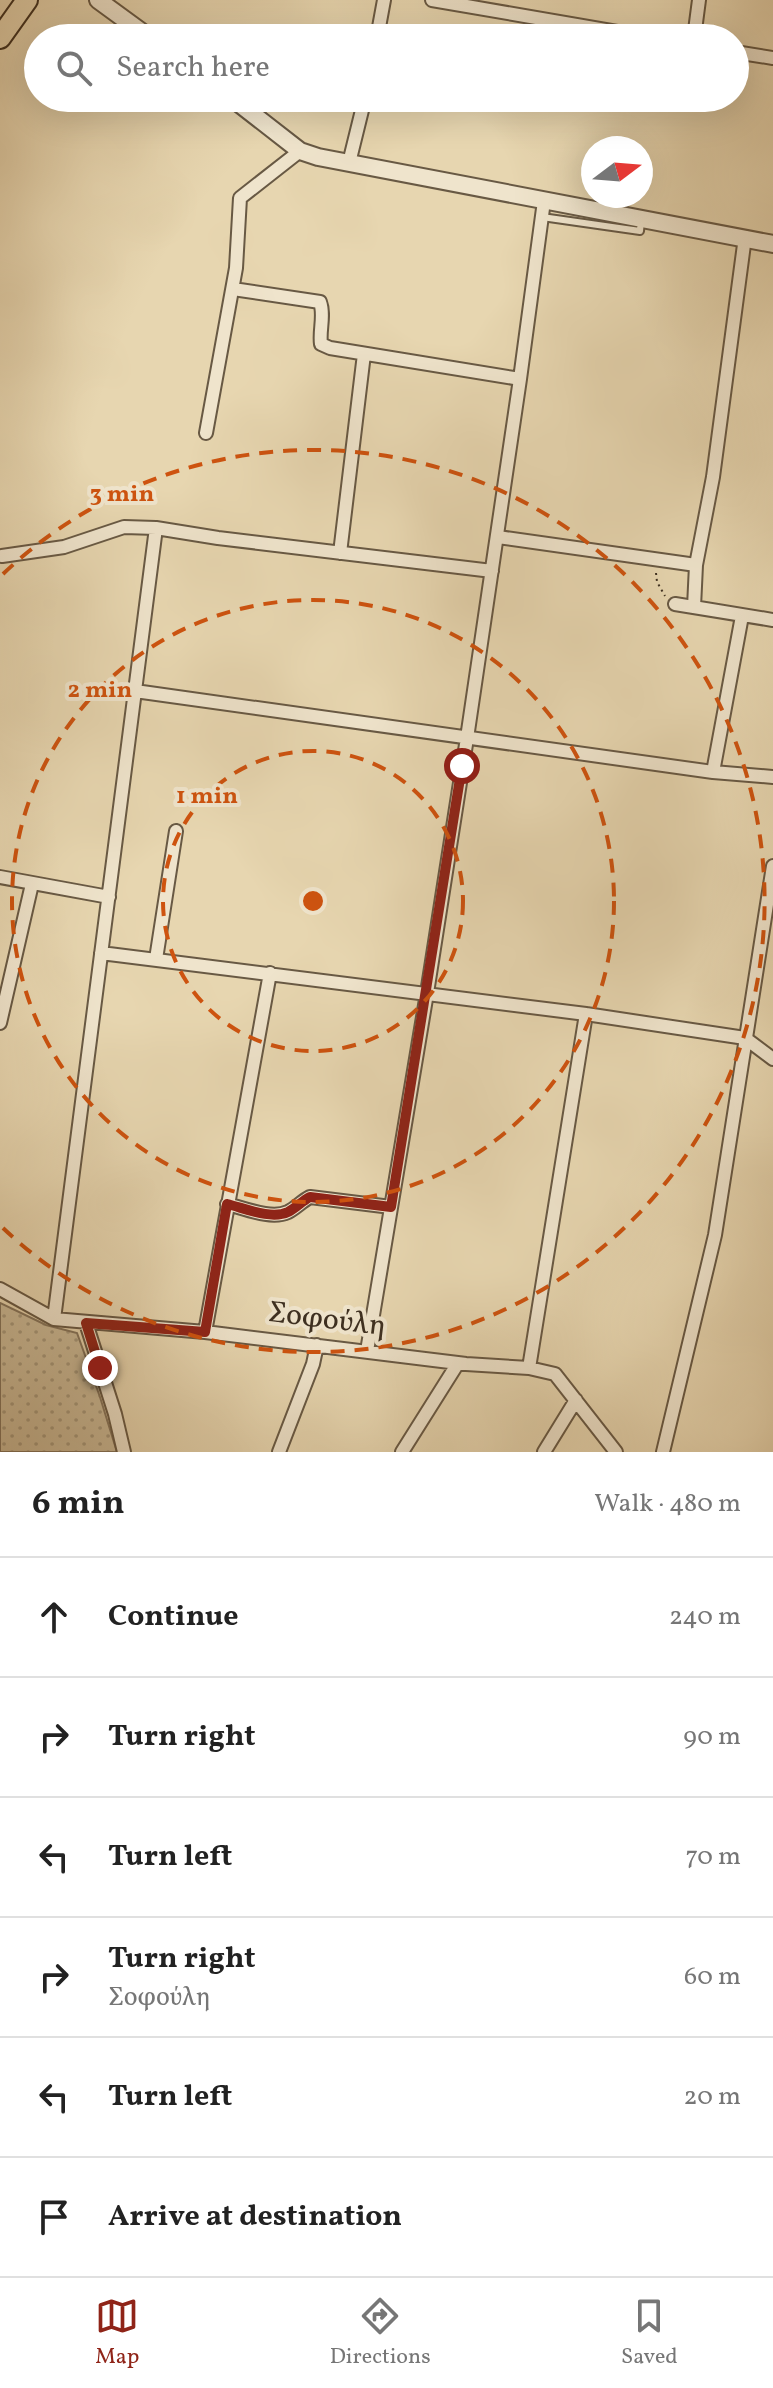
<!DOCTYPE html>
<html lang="en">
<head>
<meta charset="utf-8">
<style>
  body { margin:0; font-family:Vollkorn,serif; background:#f6f6f6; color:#222 }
  .compass { position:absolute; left:581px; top:136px; width:72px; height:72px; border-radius:50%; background:#fff; box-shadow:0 8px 32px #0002; rotate:74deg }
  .stop { position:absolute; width:24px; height:24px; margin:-18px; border:6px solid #8f2418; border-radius:50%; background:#fff }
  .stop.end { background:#8f2418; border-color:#fff; box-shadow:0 2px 8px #0008 }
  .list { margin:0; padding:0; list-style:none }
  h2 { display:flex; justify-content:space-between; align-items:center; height:104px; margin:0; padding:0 32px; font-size:34px }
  h2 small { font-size:26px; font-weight:400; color:#767676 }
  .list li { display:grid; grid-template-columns:52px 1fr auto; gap:24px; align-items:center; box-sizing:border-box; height:120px; padding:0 32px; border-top:2px solid #e0e0e0 }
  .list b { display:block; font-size:30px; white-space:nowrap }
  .list p { margin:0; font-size:26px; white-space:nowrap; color:#767676 }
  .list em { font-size:26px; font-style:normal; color:#767676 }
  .icon { flex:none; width:44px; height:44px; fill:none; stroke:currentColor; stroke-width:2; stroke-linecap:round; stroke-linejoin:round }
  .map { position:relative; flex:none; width:773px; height:1452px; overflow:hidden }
  .search { position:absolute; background:#fff; box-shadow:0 8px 32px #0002; left:24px; right:24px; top:24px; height:88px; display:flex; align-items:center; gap:20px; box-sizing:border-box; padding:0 28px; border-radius:44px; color:#767676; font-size:30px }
  .sheet { height:824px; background:#fff }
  nav { display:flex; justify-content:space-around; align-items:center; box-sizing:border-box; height:112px; border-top:2px solid #e0e0e0; background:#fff; font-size:22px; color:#767676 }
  nav a { display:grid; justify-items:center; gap:4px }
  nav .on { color:#8f2418 }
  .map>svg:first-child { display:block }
  .grass { fill:url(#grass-dots); stroke:#84745c; stroke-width:2 }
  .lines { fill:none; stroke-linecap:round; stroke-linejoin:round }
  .service-casing { stroke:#685944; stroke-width:10 }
  .minor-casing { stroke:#685944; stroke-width:16 }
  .tertiary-casing { stroke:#685944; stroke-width:20 }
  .primary-casing { stroke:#3d2f20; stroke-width:24 }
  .path { stroke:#3d2f20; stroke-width:2; stroke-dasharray:2 4; stroke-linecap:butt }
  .service { stroke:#efe4cc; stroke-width:6 }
  .minor { stroke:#efe4cc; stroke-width:12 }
  .tertiary { stroke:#efe4cc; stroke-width:16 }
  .primary { stroke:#e7d6b0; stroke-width:20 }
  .route { stroke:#8f2418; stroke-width:10 }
  .ring { fill:none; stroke:#ce530f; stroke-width:4; stroke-dasharray:14 10 }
  .labels { text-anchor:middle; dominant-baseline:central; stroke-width:8; stroke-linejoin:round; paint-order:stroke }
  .street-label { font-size:30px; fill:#3d2f20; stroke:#efe4cc }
  .centre { fill:#ce530f; stroke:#efe4cc; stroke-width:4 }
  .ring-label { font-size:24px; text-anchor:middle; font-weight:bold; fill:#ce530f; stroke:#efe4cc; stroke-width:8; stroke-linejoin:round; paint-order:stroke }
</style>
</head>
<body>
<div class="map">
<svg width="773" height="1452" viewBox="0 0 773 1452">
  <defs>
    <pattern id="grass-dots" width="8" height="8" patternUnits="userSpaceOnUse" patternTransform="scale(2)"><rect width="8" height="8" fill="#caba98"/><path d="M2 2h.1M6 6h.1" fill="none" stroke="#a5987c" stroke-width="1.8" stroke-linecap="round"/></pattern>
  </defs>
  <rect width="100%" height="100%" fill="#e7d6b0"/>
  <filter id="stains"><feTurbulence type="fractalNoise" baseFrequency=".0025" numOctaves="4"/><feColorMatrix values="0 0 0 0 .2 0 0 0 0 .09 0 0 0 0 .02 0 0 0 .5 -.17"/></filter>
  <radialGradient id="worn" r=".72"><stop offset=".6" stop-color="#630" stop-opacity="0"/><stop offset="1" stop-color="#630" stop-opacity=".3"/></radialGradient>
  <path class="grass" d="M0 1303 46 1325 77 1333 100 1397 117 1452H0Z"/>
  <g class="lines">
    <defs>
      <path id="service" d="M542 217 640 231 641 221"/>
      <path id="minor" d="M432 0 652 38
        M377 38 384 0
        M694 38 699 0
        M735 52 773 58
        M349 163 365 98
        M233 289 320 302C325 315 319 330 321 344L330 348 520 379
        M206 433 236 268 240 198 300 151
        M498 537 696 565
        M340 553 364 354
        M2 556 64 547 124 527 156 528 218 538 492 571
        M675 604 773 620
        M694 607 696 565 713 477 745 237
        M135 691 713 772 773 777
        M713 772 742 616
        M0 877 109 897
        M101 953 586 1014 745 1038 773 1059
        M156 959 176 831
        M0 1023 32 884
        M227 1204C244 1208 271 1220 288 1212 296 1208 302 1201 310 1197L391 1207
        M0 1289 54 1319 205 1332 466 1364 529 1368 555 1374 616 1452
        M54 1319 156 528
        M86 1323 115 1414 124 1452
        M205 1332 270 973
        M367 1351 427 993 467 738 520 379 544 201
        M529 1368 586 1014
        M279 1452 313 1364 317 1345
        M402 1452 458 1363
        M544 1452 576 1400
        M663 1452 715 1235 773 866"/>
      <path id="tertiary" d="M98 0 150 38
        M232 98 300 151 318 157 773 244"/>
      <path id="primary" d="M0 38 27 0"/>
    </defs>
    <use href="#service" class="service-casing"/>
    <use href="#minor" class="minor-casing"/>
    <use href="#tertiary" class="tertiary-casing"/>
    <use href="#primary" class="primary-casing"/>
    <path class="path" d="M656 573 657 582 665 596"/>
    <use href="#service" class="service"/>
    <use href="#minor" class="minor"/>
    <use href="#tertiary" class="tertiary"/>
    <use href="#primary" class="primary"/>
  </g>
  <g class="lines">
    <path class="route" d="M100 1368 86 1323 205 1332 227 1204C244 1208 271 1220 288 1212 296 1208 302 1201 310 1197L391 1207 462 766"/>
  </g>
  <g class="ring">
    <circle cx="313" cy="901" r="150"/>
    <circle cx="313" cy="901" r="301"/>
    <path d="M3 574A451 451 0 1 1 3 1228"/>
  </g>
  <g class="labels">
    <g class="street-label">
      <text transform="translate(327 1320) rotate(7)">Σοφούλη</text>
    </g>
  </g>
  <circle cx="313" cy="901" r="12" class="centre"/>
  <g class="ring-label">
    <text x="122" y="501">3 min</text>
    <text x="100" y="697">2 min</text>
    <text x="207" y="803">1 min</text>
  </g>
  <rect width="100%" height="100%" filter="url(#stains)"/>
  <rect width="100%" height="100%" fill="url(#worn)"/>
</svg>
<svg class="compass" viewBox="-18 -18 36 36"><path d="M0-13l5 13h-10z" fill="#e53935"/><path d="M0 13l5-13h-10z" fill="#767676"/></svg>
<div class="stop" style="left:462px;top:766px"></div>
<div class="stop end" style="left:100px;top:1368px"></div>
<div class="search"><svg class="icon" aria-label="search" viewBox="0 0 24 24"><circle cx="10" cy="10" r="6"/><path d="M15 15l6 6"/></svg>Search here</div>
</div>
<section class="sheet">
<h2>6 min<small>Walk · 480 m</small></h2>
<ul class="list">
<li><svg class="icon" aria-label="ahead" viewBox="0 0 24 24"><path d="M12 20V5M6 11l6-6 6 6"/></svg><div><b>Continue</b></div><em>240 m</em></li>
<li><svg class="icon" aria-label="right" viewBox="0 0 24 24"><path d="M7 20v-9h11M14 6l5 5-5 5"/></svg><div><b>Turn right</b></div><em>90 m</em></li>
<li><svg class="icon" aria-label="left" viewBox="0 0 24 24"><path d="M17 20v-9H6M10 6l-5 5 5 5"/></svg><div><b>Turn left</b></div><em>70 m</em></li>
<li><svg class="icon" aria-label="right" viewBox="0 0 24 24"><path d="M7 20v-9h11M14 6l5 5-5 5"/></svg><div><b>Turn right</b><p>Σοφούλη</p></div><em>60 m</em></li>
<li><svg class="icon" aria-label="left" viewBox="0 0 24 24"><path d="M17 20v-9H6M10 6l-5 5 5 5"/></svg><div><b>Turn left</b></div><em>20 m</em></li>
<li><svg class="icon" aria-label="arrive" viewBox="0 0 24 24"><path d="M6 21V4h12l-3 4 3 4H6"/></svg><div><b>Arrive at destination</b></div></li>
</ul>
</section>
<nav>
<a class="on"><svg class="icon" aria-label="map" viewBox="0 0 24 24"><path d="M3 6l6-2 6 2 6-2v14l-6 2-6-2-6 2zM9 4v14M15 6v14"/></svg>Map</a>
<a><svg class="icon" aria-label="directions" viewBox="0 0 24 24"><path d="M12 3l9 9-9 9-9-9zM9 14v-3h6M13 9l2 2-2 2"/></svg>Directions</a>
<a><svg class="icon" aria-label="saved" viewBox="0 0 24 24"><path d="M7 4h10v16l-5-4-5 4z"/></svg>Saved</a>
</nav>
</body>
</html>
